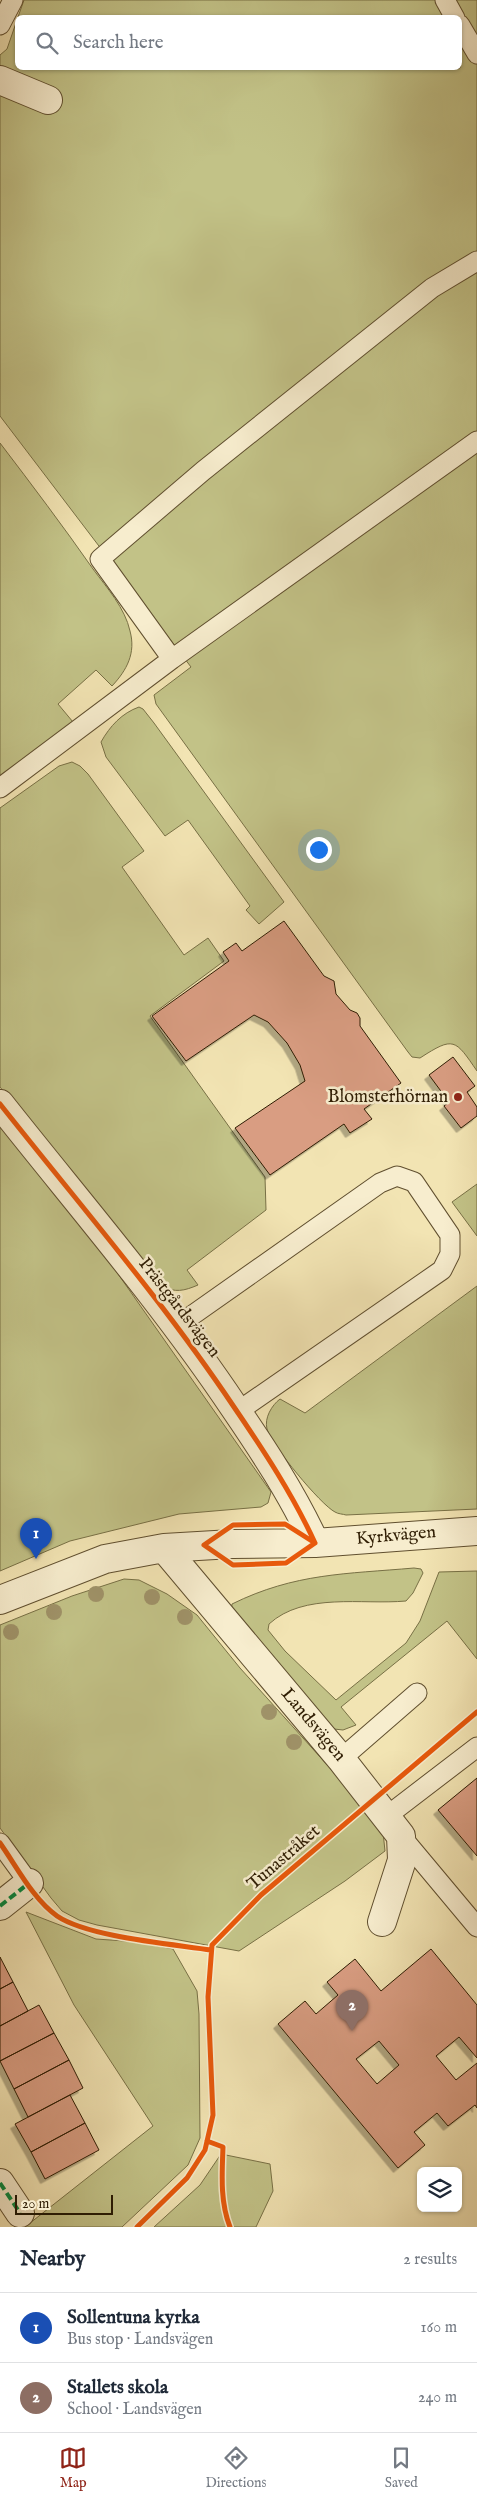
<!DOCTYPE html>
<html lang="en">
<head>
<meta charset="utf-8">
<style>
  body { margin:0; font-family:"IM FELL English",serif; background:#f2f2f3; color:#1f2937 }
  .controls { position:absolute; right:15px; bottom:15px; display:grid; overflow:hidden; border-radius:8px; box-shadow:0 1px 4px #0004 }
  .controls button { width:45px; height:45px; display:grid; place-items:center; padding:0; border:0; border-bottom:1px solid #e0e1e3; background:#fff; color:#1f2937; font:25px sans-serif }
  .scale { position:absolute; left:15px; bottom:12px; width:98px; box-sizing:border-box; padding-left:5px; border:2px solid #2f1d03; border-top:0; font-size:14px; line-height:18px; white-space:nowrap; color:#2f1d03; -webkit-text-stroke:4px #f7edce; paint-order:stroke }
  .you { position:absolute; left:318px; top:849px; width:18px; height:18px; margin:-12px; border:4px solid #fff; border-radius:50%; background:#1a73e8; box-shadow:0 0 0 8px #1a73e833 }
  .badge { display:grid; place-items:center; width:32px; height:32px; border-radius:50%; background:#8f2418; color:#fff; font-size:16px; font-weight:700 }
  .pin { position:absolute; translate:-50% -41px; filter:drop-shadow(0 1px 2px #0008) }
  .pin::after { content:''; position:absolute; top:26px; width:18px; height:15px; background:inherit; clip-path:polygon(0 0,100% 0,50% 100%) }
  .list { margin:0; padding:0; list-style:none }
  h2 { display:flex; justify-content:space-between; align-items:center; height:65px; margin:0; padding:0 20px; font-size:21px }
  h2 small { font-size:16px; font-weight:400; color:#747a83 }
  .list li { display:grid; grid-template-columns:32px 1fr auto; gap:15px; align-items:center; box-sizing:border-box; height:70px; padding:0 20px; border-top:1px solid #e0e1e3 }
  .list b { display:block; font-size:19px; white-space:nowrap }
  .list p { margin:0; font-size:16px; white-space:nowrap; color:#747a83 }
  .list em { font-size:16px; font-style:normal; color:#747a83 }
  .icon { flex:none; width:28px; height:28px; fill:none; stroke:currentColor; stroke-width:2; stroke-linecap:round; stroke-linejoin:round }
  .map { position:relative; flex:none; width:477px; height:2227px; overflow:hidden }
  .search { position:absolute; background:#fff; box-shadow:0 1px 4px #0004; left:15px; right:15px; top:15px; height:55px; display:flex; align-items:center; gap:12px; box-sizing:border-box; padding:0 18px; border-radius:8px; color:#747a83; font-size:19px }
  .sheet { height:205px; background:#fff }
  nav { display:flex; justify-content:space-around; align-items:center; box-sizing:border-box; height:70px; border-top:1px solid #e0e1e3; background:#fff; font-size:14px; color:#747a83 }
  nav a { display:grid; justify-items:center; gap:2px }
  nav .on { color:#8f2418 }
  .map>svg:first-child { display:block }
  .green { fill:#c2c287; stroke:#787045 }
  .building { fill:#d99d82; stroke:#2f1d03; fill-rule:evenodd; filter:url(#shadow) }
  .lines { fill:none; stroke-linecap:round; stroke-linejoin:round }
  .service-casing { stroke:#604f2f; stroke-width:21 }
  .minor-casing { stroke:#604f2f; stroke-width:30 }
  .service { stroke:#f7edce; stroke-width:19 }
  .minor { stroke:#f7edce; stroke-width:28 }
  .quiet { stroke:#00873e; stroke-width:4; stroke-dasharray:8 4; stroke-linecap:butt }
  .cycleway-casing { stroke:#f7edce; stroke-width:8 }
  .cycleway { stroke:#e8590c; stroke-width:5 }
  .tree { fill:#9f9268 }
  .poi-dot { fill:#8f2418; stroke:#f7edce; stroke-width:2 }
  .labels { text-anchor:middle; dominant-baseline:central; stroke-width:5; stroke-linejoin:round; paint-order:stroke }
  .poi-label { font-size:18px; fill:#2f1d03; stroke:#f7edce; text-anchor:end }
  .street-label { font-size:18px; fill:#2f1d03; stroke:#f7edce }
</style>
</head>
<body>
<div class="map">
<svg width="477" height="2227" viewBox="0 0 477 2227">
  <defs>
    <filter id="shadow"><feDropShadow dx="-4.5" dy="4.5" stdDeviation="0" flood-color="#0004"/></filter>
  </defs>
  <rect width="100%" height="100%" fill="#f2e4b3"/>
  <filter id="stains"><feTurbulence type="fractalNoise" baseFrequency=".004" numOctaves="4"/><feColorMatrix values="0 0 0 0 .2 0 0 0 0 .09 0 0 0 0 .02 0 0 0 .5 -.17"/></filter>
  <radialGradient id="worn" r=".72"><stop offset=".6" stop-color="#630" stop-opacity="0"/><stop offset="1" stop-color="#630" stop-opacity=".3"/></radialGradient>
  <path class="green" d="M24 0H477V1071C455 1039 454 1036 420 1058L412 1057 408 1052 156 704 154 695 191 667 0 416V55L7 49 17 20 18 68H460V18L18 17Z
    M0 443C32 485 63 526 93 569 107 588 125 608 130 631 136 653 127 670 112 686L96 670 58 704 73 722 0 776Z
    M139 707 143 709 154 723 284 902 259 924 246 910 250 906 188 820 165 836 106 757 101 742C110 726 122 713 139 707Z
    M72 762 80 766 88 774 144 851 122 867 184 955 208 938 224 961 150 1016 265 1177 266 1210 187 1270 198 1285C184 1291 175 1293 162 1286L0 1087V808L59 766Z
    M0 1124 90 1234 271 1492 268 1503 261 1507 179 1514 70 1541 0 1571Z
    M477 1184V1236L452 1202Z
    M477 1286V1509L346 1515C343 1514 338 1514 335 1512 321 1505 271 1445 267 1429 264 1418 272 1405 280 1399L305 1413Z
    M414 1568 421 1569 423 1573 413 1593 406 1601C362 1605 304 1592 269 1624L268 1630 285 1651 336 1700 406 1643 420 1621 439 1572 477 1571V1659L447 1621 341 1707 356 1725 343 1730 334 1729 314 1710 231 1613 232 1604C295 1573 346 1574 414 1568Z
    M124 1579 139 1580 167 1594 197 1615 240 1668 348 1788 383 1832 385 1851 345 1881 239 1951 97 1925 79 1920 62 1911 51 1898 0 1828V1625L72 1596Z
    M26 1912 96 1939 139 1942 173 1949 197 1991 199 2014 200 2138 188 2165 122 2227H25L153 2126 74 2005Z
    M221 2154 270 2164 273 2191 256 2227H154L200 2185Z"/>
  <path class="building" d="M284 921 324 976 334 981 336 994 350 1010 357 1013 360 1018V1026L401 1083 364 1109 372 1119 350 1133 344 1124 270 1175 235 1128 305 1081 300 1065 287 1043 268 1022 254 1015 186 1061 152 1016 229 961 223 952 236 943 242 951Z
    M453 1057 475 1086 467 1092 477 1107V1116L461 1128 444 1106 449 1102 429 1075Z
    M477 1778V1856L438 1810Z
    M431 1949 477 2005V2058L459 2037 436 2056 456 2080 477 2063V2108L475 2105 448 2126 437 2113 414 2132 425 2145 398 2168 278 2024 305 2001 316 2014 338 1995 327 1982 355 1959 381 1991ZM379 2041 399 2065 377 2084 356 2059Z
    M0 1957 13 1982 0 1989Z
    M13 1982 28 2011 0 2026V1989Z
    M39 2005 54 2033 0 2061V2026Z
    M54 2033 69 2060 14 2089 0 2061Z
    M69 2060 83 2088 28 2117 14 2089Z
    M70 2095 85 2123 31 2152 15 2124Z
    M85 2123 99 2150 45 2179 31 2152Z"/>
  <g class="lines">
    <defs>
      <path id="service" d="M445 0 455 18
        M0 25 13 0
        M460 25 477 54
        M172 659 100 559 203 471 432 288 477 261
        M0 788 172 659 477 441
        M177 1326 380 1183 397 1176 414 1182 450 1235V1254L442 1270 237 1412
        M341 1759 417 1693
        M387 1816 477 1747
        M401 1836 477 1927
        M0 1843 29 1883"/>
      <path id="minor" d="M0 80 48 100
        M0 1104C79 1204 163 1301 234 1407 264 1451 293 1495 315 1543
        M164 1548 341 1759 401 1836 402 1860 382 1922
        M0 1600 105 1559 164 1548 232 1544 315 1543 477 1531
        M0 1906 29 1883
        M0 2183 20 2213"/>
    </defs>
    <use href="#service" class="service-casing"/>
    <use href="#minor" class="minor-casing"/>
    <use href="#service" class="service"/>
    <use href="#minor" class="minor"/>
    <path class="quiet" d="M0 1906 29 1883
      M0 2183 20 2213"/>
    <defs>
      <path id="cycleway" d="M0 1104C79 1204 163 1301 234 1407 264 1451 293 1495 315 1543
        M285 1524 315 1543 286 1563 233 1565 204 1545 233 1525Z
        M0 1843C17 1867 33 1899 57 1916 88 1937 172 1944 211 1950
        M207 2141 223 2147C222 2174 220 2202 230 2227
        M137 2227 187 2178 205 2150 213 2115 208 1997 212 1945 261 1895 477 1712"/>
    </defs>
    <use href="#cycleway" class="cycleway-casing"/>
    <use href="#cycleway" class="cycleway"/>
  </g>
  <g class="tree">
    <circle cx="96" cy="1594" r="8"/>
    <circle cx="152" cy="1597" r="8"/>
    <circle cx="54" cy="1612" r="8"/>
    <circle cx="185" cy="1617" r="8"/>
    <circle cx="11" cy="1632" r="8"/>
    <circle cx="269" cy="1712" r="8"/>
    <circle cx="294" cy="1742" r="8"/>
  </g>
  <circle class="poi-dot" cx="458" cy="1097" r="5"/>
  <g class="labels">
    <g class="poi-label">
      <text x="448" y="1097">Blomsterhörnan</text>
    </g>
    <g class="street-label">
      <text transform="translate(179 1308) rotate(52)">Prästgårdsvägen</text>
      <text transform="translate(396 1536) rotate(-5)">Kyrkvägen</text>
      <text transform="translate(313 1725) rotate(50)">Landsvägen</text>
      <text transform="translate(284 1858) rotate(-41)">Tunastråket</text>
    </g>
  </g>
  <rect width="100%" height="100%" filter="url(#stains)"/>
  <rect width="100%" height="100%" fill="url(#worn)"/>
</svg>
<div class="controls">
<button><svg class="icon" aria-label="layers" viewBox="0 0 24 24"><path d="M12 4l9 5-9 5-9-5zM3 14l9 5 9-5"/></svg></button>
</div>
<div class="scale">20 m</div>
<div class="you"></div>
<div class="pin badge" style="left:36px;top:1559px;background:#1a4fb4">1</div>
<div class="pin badge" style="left:352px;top:2031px;background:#8d6e63">2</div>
<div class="search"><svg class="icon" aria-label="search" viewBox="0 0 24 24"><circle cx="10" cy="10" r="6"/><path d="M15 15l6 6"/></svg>Search here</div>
</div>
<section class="sheet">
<h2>Nearby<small>2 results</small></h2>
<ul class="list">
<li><span class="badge" style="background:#1a4fb4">1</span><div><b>Sollentuna kyrka</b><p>Bus stop · Landsvägen</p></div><em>160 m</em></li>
<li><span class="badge" style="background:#8d6e63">2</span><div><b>Stallets skola</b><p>School · Landsvägen</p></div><em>240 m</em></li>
</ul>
</section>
<nav>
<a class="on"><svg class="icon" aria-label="map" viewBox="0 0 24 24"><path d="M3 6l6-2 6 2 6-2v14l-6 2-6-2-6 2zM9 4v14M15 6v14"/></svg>Map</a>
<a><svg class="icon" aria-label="directions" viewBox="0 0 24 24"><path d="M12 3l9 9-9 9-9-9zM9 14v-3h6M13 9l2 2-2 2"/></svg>Directions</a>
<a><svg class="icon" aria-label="saved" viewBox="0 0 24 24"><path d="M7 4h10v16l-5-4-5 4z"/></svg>Saved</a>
</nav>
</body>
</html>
